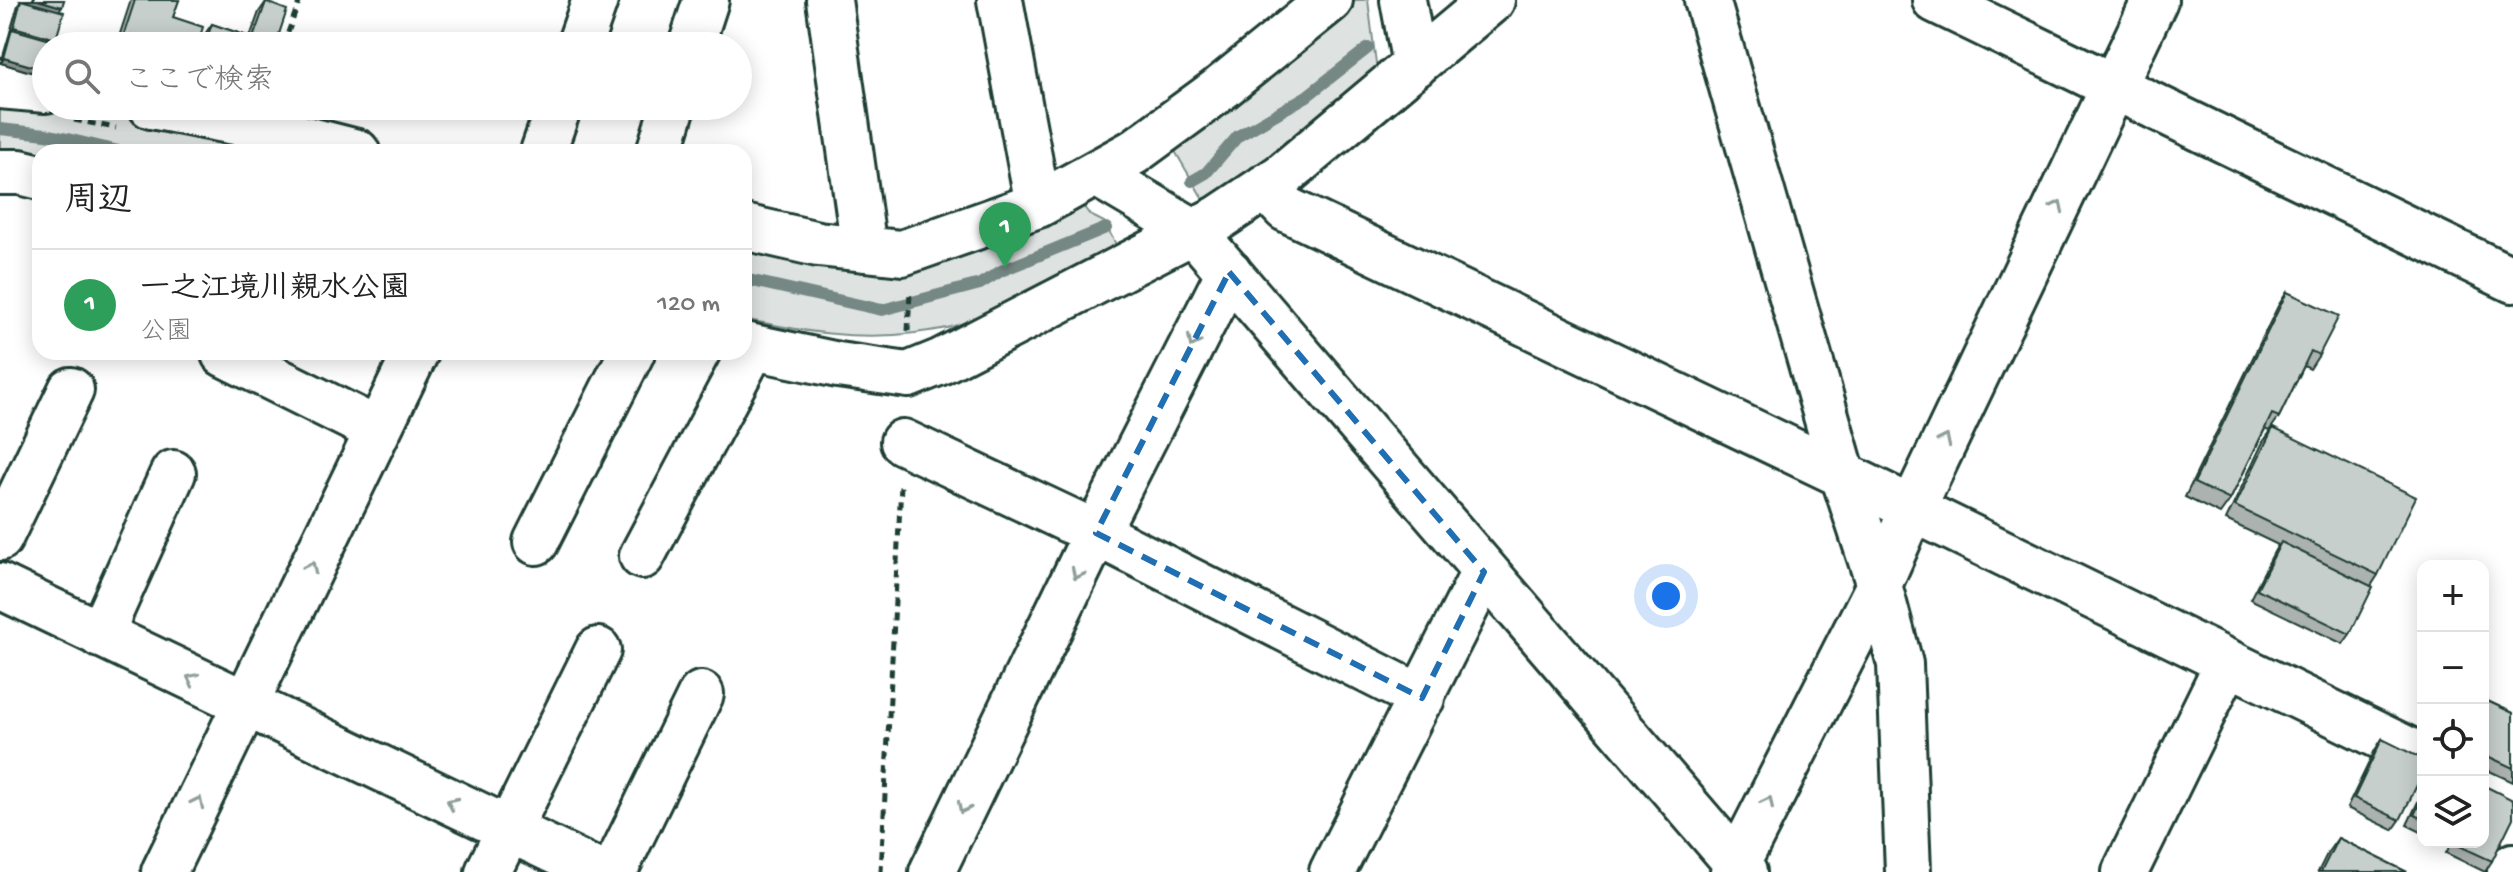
<!DOCTYPE html>
<html lang="ja">
<head>
<meta charset="utf-8">
<style>
  body { margin:0; font-family:"Gochi Hand","Klee One",sans-serif; background:#f2f2f2; color:#222 }
  .controls { position:absolute; right:24px; bottom:24px; display:grid; overflow:hidden; border-radius:16px; box-shadow:0 4px 20px #0003 }
  .controls button { width:72px; height:72px; display:grid; place-items:center; padding:0; border:0; border-bottom:2px solid #e0e0e0; background:#fff; color:#222; font:40px sans-serif }
  .you { position:absolute; left:1666px; top:596px; width:28px; height:28px; margin:-20px; border:6px solid #fff; border-radius:50%; background:#1a73e8; box-shadow:0 0 0 12px #1a73e833 }
  .badge { display:grid; place-items:center; width:52px; height:52px; border-radius:50%; background:#ea580c; color:#fff; font-size:26px; font-weight:700 }
  .pin { position:absolute; translate:-50% -66px; filter:drop-shadow(0 2px 4px #0008) }
  .pin::after { content:''; position:absolute; top:42px; width:28px; height:24px; background:inherit; clip-path:polygon(0 0,100% 0,50% 100%) }
  .list { margin:0; padding:0; list-style:none }
  h2 { display:flex; justify-content:space-between; align-items:center; height:104px; margin:0; padding:0 32px; font-size:34px }
  h2 small { font-size:26px; font-weight:400; color:#767676 }
  .list li { display:grid; grid-template-columns:52px 1fr auto; gap:24px; align-items:center; box-sizing:border-box; height:112px; padding:0 32px; border-top:2px solid #e0e0e0 }
  .list b { display:block; font-size:30px; white-space:nowrap }
  .list p { margin:0; font-size:26px; white-space:nowrap; color:#767676 }
  .list em { font-size:26px; font-style:normal; color:#767676 }
  .icon { flex:none; width:44px; height:44px; fill:none; stroke:currentColor; stroke-width:2; stroke-linecap:round; stroke-linejoin:round }
  .map { position:relative; flex:none; width:2513px; height:872px; overflow:hidden }
  .search { position:absolute; background:#fff; box-shadow:0 4px 20px #0003; left:32px; top:32px; width:720px; height:88px; display:flex; align-items:center; gap:20px; box-sizing:border-box; padding:0 28px; border-radius:44px; color:#767676; font-size:30px }
  .panel { position:absolute; background:#fff; box-shadow:0 4px 20px #0003; left:32px; top:144px; width:720px; height:216px; border-radius:24px }
  .map>svg:first-child { display:block }
  .green { fill:#dee3e2; stroke:#7e908b; stroke-width:2 }
  .lines { fill:none; stroke-linecap:round; stroke-linejoin:round }
  .stream { stroke:#758883; stroke-width:12 }
  .minor-casing { stroke:#1f3d34; stroke-width:50 }
  .path { stroke:#1f3d34; stroke-width:5; stroke-dasharray:8 6; stroke-linecap:butt }
  .minor { stroke:#fff; stroke-width:44 }
  .wall { fill:#abb2af; stroke:#1f3d34; stroke-width:2 }
  .shaded-wall { fill:#8b918f; stroke:#1f3d34; stroke-width:2 }
  .building { fill:#c7cfcc; stroke:#1f3d34; stroke-width:2 }
  .oneway { stroke:#8f9e9a }
  .marked { fill:none; stroke:#1f6fb2; stroke-width:6; stroke-dasharray:16 10; stroke-linejoin:round }
</style>
</head>
<body>
<div class="map">
<svg width="2513" height="872" viewBox="0 0 2513 872">
  <rect width="100%" height="100%" fill="#fff"/>
  <filter id="ink" filterUnits="userSpaceOnUse"><feTurbulence type="fractalNoise" baseFrequency=".0125" numOctaves="2"/><feDisplacementMap in="SourceGraphic" scale="16" xChannelSelector="R" yChannelSelector="G"/><feConvolveMatrix kernelMatrix="1 2 1 2 8 2 1 2 1" color-interpolation-filters="sRGB"/></filter>
  <g filter="url(#ink)">
    <path class="green" d="M1349 0H1368L1377 72 1297 140 1206 204 1169 141Z
      M0 98 46 106H76L139 117 305 152H40V161L0 155Z
      M1077 198 1090 215 1104 222 1119 250C1065 277 1010 309 951 327 940 330 927 331 915 333 856 341 801 331 744 319V244L908 272 923 270 1033 221Z"/>
    <g class="lines">
      <path class="stream" d="M0 129 46 134 123 152
        M1192 181 1206 173 1238 136 1307 96 1368 48
        M744 279 882 310 980 284 1001 271 1106 228"/>
      <defs>
        <path id="minor" d="M829 0 864 249
          M1000 0 1038 205
          M1403 0 1415 65
          M1707 0 1843 475 1879 585 1900 664 1908 872
          M1935 0 2513 280
          M0 34 10 0
          M579 46 595 0
          M691 46 706 0
          M0 86 46 90
          M151 106 255 126 357 152
          M543 152 559 106
          M659 152 673 106
          M0 172H20L40 177
          M1097 174 1193 231 1744 872
          M1265 187 1286 209 1843 475 2423 757
          M744 227 818 244 902 253 1038 205 1134 152 1216 92 1330 0
          M744 345 838 365 908 375 940 362 1219 218 1282 176 1492 0
          M224 354 377 430
          M903 442 1096 533 1422 698
          M0 538 71 390
          M536 542 632 352
          M642 556 753 347
          M0 586 598 872
          M100 635 173 473
          M164 872 416 352
          M488 872 598 650
          M614 872 701 694
          M932 872 1096 533 1229 272
          M1332 872 1484 572
          M1733 872 1879 585 1912 510 2155 0
          M2125 872 2228 662
          M2510 872 2513 866"/>
      </defs>
      <use href="#minor" class="minor-casing"/>
      <path class="path" d="M283 46 300 0
        M74 120 116 128
        M908 331 910 293
        M881 872 901 485"/>
      <use href="#minor" class="minor"/>
    </g>
    <path class="wall" d="M19 0H64L60 10 56 39 53 43 41 75 1 63 18 5 21 1Z
      M131 0H179L173 17 197 46H116Z
      M266 2 275 46H201L205 34 212 24 250 37 259 12Z
      M2287 292 2319 355 2310 369 2304 366 2279 417 2269 431 2265 429 2230 500 2220 514 2185 497 2278 306Z
      M2273 428 2378 575 2371 586 2350 634 2343 644 2250 599 2274 552 2278 545 2226 520 2263 442Z
      M2483 699 2513 713V782L2483 768Z
      M2382 739 2400 820 2393 830 2347 808 2375 750Z
      M2423 791V833L2407 825Z
      M2338 838 2407 872H2318L2328 852Z
      M2452 842H2483L2492 861 2485 872 2446 853Z"/>
    <path class="shaded-wall" d="M19 0H38L62 7 58 12Z
      M14 27 56 39 52 44 12 29 10 32Z
      M4 58 45 70 41 75 1 63Z"/>
    <path class="building" d="M21 0 64 12 56 39 14 27Z
      M38 0H64L62 7Z
      M135 0H179L173 17 203 27 197 46H120Z
      M266 2 287 10 275 46H204L212 24 253 38Z
      M12 29 54 41 52 46H46V66L45 70 4 58Z
      M2287 292 2339 316 2319 355 2311 351 2279 417 2272 414 2230 500 2194 483Z
      M2273 428 2416 497 2378 575 2235 506Z
      M2281 542 2373 587 2350 634 2257 589Z
      M2483 699 2513 713V768L2483 754Z
      M2382 739 2423 759V773L2400 820 2354 798Z
      M2483 785 2513 800V818L2492 861 2453 843 2454 842H2483Z
      M2423 796V819L2414 815Z
      M2338 838 2407 872H2321Z"/>
    <defs><path id="oneway-chevron" d="M-2-3.5L2.5 0L-2 3.5" fill="none" stroke-width="1.6" stroke-linecap="round" stroke-linejoin="round" transform="scale(2)"/></defs>
    <g class="oneway">
      <use href="#oneway-chevron" transform="translate(2058 206) rotate(-64)"/>
      <use href="#oneway-chevron" transform="translate(1193 342) rotate(117)"/>
      <use href="#oneway-chevron" transform="translate(1945 440) rotate(-64)"/>
      <use href="#oneway-chevron" transform="translate(311 567) rotate(-64)"/>
      <use href="#oneway-chevron" transform="translate(1077 574) rotate(116)"/>
      <use href="#oneway-chevron" transform="translate(192 679) rotate(-154)"/>
      <use href="#oneway-chevron" transform="translate(198 802) rotate(-64)"/>
      <use href="#oneway-chevron" transform="translate(1768 802) rotate(-63)"/>
      <use href="#oneway-chevron" transform="translate(452 803) rotate(-155)"/>
      <use href="#oneway-chevron" transform="translate(963 808) rotate(116)"/>
    </g>
  </g>
  <path class="marked" d="M1229 272 1484 572 1422 698 1096 533Z"/>
</svg>
<div class="controls">
<button>+</button>
<button>−</button>
<button><svg class="icon" aria-label="locate" viewBox="0 0 24 24"><circle cx="12" cy="12" r="6"/><path d="M12 2v4M12 18v4M2 12h4M18 12h4"/></svg></button>
<button><svg class="icon" aria-label="layers" viewBox="0 0 24 24"><path d="M12 4l9 5-9 5-9-5zM3 14l9 5 9-5"/></svg></button>
</div>
<div class="you"></div>
<div class="pin badge" style="left:1005px;top:268px;background:#2e9e5b">1</div>
<div class="search"><svg class="icon" aria-label="search" viewBox="0 0 24 24"><circle cx="10" cy="10" r="6"/><path d="M15 15l6 6"/></svg>ここで検索</div>
<section class="panel">
<h2>周辺<small></small></h2>
<ul class="list">
<li><span class="badge" style="background:#2e9e5b">1</span><div><b>一之江境川親水公園</b><p>公園</p></div><em>120 m</em></li>
</ul>
</section>
</div>
</body>
</html>
